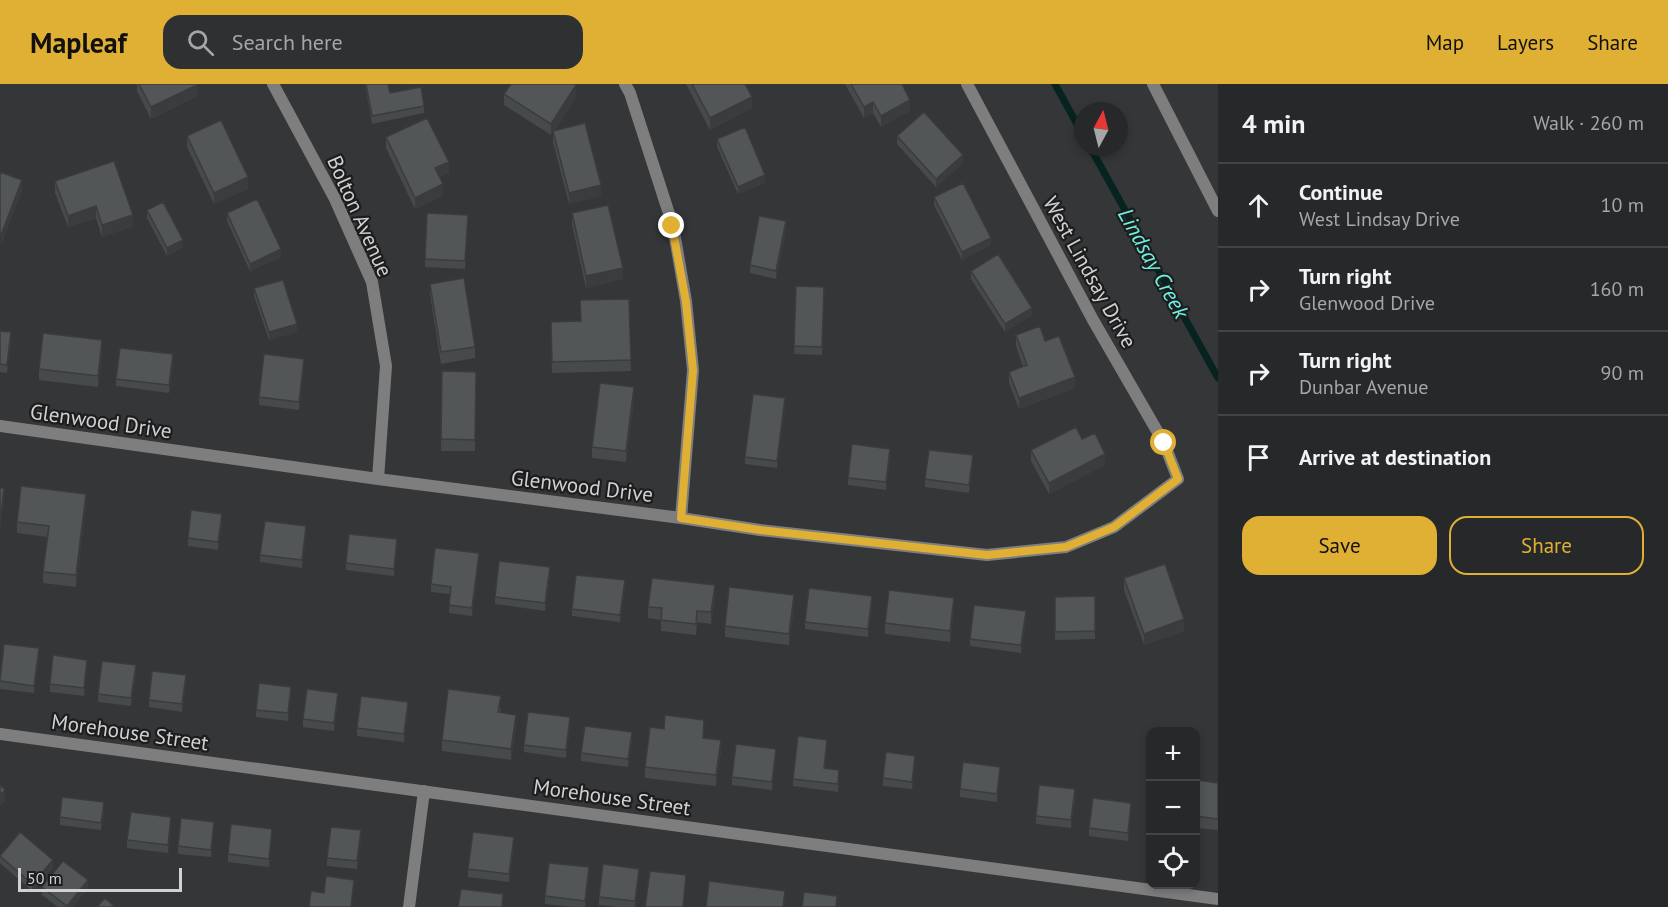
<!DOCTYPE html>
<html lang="en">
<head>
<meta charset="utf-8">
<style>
  body { margin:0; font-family:"PT Sans",sans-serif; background:#2f3032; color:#f1f3f6 }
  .controls { position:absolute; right:18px; bottom:18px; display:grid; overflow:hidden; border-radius:12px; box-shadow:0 3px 9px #0003 }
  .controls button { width:54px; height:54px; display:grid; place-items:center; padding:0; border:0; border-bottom:2px solid #434447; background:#27282a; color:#f1f3f6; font:30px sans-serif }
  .compass { position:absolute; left:1074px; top:18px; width:54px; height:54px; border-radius:50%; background:#27282a; box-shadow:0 3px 9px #0003; rotate:7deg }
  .scale { position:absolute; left:18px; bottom:15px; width:164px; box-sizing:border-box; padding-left:6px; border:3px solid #d0d1d3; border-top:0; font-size:16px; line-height:21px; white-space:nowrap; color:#d0d1d3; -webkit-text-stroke:4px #1d1d1e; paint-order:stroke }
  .stop { position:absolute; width:18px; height:18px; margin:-14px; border:4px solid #e0b034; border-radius:50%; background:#fff }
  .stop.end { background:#e0b034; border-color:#fff; box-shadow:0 2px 6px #0008 }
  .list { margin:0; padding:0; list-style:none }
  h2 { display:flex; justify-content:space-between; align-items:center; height:78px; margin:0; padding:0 24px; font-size:26px }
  h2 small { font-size:20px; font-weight:400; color:#a4a6a8 }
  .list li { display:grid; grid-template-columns:39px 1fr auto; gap:18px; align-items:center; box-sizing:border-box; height:84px; padding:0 24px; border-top:2px solid #434447 }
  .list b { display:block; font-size:22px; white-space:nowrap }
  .list p { margin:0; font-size:20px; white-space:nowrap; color:#a4a6a8 }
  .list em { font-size:20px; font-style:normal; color:#a4a6a8 }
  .actions { display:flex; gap:12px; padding:18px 24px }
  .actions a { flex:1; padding:14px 0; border:2px solid #e0b034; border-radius:18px; text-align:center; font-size:21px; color:#e0b034 }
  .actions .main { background:#e0b034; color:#111 }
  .icon { flex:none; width:33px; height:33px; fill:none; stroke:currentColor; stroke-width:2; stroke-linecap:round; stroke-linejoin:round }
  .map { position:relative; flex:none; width:1218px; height:823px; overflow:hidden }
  header { display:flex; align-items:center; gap:36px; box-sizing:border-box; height:84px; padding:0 30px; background:#e0b034; color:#111 }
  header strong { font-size:28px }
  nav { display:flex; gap:33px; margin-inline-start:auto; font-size:21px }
  .search { width:420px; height:54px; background:#2f3032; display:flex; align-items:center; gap:15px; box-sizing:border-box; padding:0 21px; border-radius:18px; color:#a4a6a8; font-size:22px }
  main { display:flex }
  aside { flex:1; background:#27282a }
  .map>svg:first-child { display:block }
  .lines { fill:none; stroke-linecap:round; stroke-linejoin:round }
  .stream { stroke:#062320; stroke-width:7 }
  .street { stroke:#7e7e7f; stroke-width:12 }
  .wall { fill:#474a4b }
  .shaded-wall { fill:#3a3c3d }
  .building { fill:#535657; stroke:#3a3c3d; stroke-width:1.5 }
  .route { stroke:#e0b034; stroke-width:8 }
  .labels { text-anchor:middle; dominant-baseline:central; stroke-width:4.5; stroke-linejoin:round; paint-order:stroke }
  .street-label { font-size:21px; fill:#d0d1d3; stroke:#1d1d1e }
  .water-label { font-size:22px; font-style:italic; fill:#6df2e4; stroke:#1d1d1e }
</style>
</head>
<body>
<header>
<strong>Mapleaf</strong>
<div class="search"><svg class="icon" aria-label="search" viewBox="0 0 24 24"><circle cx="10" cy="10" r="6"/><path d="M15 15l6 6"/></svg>Search here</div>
<nav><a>Map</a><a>Layers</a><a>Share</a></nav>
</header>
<main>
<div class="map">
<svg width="1218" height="823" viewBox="0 0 1218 823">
  <rect width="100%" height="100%" fill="#343638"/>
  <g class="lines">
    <path class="stream" d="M1055 0 1083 51
      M1090 63 1218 294"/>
    <path class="street" d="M273 0 335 115 372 198 386 282 378 395
      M625 0 630 9 673 142 686 217 693 286 681 434
      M1153 0 1218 127
      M0 342 378 395 681 434 760 446 987 471 1066 463 1114 443 1178 395 1164 359 1093 236 967 0
      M0 650 1218 815
      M409 823 424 707"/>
  </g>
  <path class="wall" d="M137 0H197V12L151 35 137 7Z
    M365 0H388L390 9 424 22V29L372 40Z
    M686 0H745L752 24 710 46Z
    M845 0H902L910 27 881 43 873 29 864 34Z
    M504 10 576 13 554 47 601 112 569 120 553 58V48L551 51 504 21Z
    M187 52 248 105 214 120 187 63Z
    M897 52 963 79 936 103 897 60Z
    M386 53 449 89 439 93 443 112 415 125 386 64Z
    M717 55 765 99 738 110 717 63Z
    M55 97 133 142 102 153 96 134 68 143 55 109Z
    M934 113 991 161 962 176 934 121Z
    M147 126 183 163 167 172 147 134Z
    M227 129 281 173 250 187 227 137Z
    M572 129 623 195 586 204 572 141Z
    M468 131 465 185 425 183V175Z
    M786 145 776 195 750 189V181Z
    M971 187 1032 231 1005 248 971 195Z
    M430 200 475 263V274L441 280 430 211Z
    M796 202 824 203 822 271 794 270Z
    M254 204 297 248 269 256 254 212Z
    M629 215 631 287 552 289 551 238 581 237Z
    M0 247 11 256 7 289 0 288Z
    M1016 251 1075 304 1019 325 1009 299V288L1023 283 1016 262Z
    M102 268 98 303 39 296V285Z
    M173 278 169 309 116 302V295Z
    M304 283 299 326 259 321V313Z
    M442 287 476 288 475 367H441Z
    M634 315 626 378 592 374V363Z
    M785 322 777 384 745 380V373Z
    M1082 355 1105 381 1049 410 1031 377V366Z
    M890 373 886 406 848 401V394Z
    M973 379 969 409 925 403V395Z
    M86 421 76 503 43 499V488L47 453 17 449V438Z
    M222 438 218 466 188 462V454Z
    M306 450 302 484 260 478V471Z
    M397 463 394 492 346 486V479Z
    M479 477 472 532 449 529 450 510 431 508V500Z
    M550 491 545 527 495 520V513Z
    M1124 494 1184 547 1144 561 1124 506Z
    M625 504 620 538 572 532V525Z
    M715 512 711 540 697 538 696 551 661 547V536L648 534V523Z
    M1095 512V555L1055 556V513Z
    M872 520 868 553 805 545V538Z
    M794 522 789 561 725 553V542Z
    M954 525 950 558 885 550V539Z
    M1026 535 1021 569 970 562V555Z
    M39 572 34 609 0 605V592Z
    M87 583 84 612 50 608V600Z
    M136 589 131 622 98 618V610Z
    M186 599 182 628 149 623V616Z
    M291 611 288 637 256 633V626Z
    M338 617 334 647 303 643V635Z
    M501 623 500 629 516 642 511 676 442 667V656Z
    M408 625 404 658 357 652V644Z
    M570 641 566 674 524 668V661Z
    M664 645 704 647V654L721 667 716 702 645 694V683Z
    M632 655 628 683 581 677V669Z
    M827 664 825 684 839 693 838 708 793 702V695Z
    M776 672 772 706 732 701V693Z
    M915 680 912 705 883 702V694Z
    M1000 691 997 718 960 713V705Z
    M1196 696 1218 699V746L1196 744Z
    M1075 713 1071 744 1036 740V732Z
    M104 726 101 746 60 741V733Z
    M1131 727 1128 757 1089 752V744Z
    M171 741 168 769 127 764V756Z
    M214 746 211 773 178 770V762Z
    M272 752 269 783 228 778V770Z
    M361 754 357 785 327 782V774Z
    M514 760 509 798 468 793V785Z
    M0 771 53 784 32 807 0 779Z
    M589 791 585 823H573L545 820V812Z
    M639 792 635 823H619L599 821V813Z
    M42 803 88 804 73 823H58L42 811Z"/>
  <path class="shaded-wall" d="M197 1V12L151 35V23Z
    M576 1V13L551 51V40Z
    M752 13V24L710 46V34Z
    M910 16V27L881 43V32Z
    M873 18V29L864 34V23Z
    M963 71V79L936 103V95Z
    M449 78V89L435 95V84Z
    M765 91V99L738 110V103Z
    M248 93V105L214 120V109Z
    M22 96V107L1 162V151Z
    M443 100V112L415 125V114Z
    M601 101V112L569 120V109Z
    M96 122V134L68 143V132Z
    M133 131V142L102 153V141Z
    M786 137V145L776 195V187Z
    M991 154V161L962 176V168Z
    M183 156V163L167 172V164Z
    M281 165V173L250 187V180Z
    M623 184V195L586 204V192Z
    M1032 224V231L1005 248V240Z
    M297 240V248L269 256V248Z
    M11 248V256L7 289V281Z
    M102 256V268L98 303V292Z
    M173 270V278L169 309V301Z
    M304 275V283L299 326V318Z
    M1075 293V304L1019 325V314Z
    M634 303V315L626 378V367Z
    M785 314V322L777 384V377Z
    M890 365V373L886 406V398Z
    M1105 370V381L1049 410V399Z
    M973 371V379L969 409V401Z
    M4 404V416L0 449V438Z
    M86 410V421L76 503V491Z
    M222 430V438L218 466V458Z
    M306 442V450L302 484V476Z
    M397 455V463L394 492V485Z
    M479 469V477L472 532V524Z
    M550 483V491L545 527V519Z
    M625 496V504L620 538V531Z
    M715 501V512L711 540V528Z
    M794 511V522L789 561V550Z
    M872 512V520L868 553V545Z
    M954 514V525L950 558V547Z
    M1026 527V535L1021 569V561Z
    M1184 535V547L1144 561V550Z
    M39 564V572L34 609V602Z
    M87 576V583L84 612V604Z
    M136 581V589L131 622V614Z
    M186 591V599L182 628V620Z
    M291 603V611L288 637V629Z
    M338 609V617L334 647V639Z
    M408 618V625L404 658V650Z
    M516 631V642L511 676V665Z
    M570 633V641L566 674V666Z
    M632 648V655L628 683V675Z
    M721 656V667L716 702V691Z
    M776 665V672L772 706V698Z
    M915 672V680L912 705V698Z
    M1000 683V691L997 718V710Z
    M1075 705V713L1071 744V736Z
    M5 706V717L0 722V711Z
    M1131 719V727L1128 757V749Z
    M171 733V741L168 769V761Z
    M214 738V746L211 773V766Z
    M272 745V752L269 783V775Z
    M361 746V754L357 785V777Z
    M514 753V760L509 798V790Z
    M53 776V784L32 807V800Z
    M589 783V791L585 823V817Z
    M639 785V792L635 823V817Z
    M88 796V804L73 823H67Z"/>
  <path class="building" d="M139 0H197V1L151 23Z
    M366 0H388L390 9 421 3 424 22 372 32Z
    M511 0H573L576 1 551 40 504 10Z
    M692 0H745L752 13 710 34Z
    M851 0H902L910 16 881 32 873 18 864 23Z
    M924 28 963 71 936 95 897 52Z
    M427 34 449 78 435 84 443 100 415 114 386 53Z
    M221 36 248 93 214 109 187 52Z
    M585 39 601 101 569 109 553 47Z
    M745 43 765 91 738 103 717 55Z
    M114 77 133 131 102 141 96 122 68 132 55 97Z
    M0 88 22 96 1 151H0Z
    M963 99 991 154 962 168 934 113Z
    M257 115 281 165 250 180 227 129Z
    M163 118 183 156 167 164 147 126Z
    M608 121 623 184 586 192 572 129Z
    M427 129 468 131 465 177 425 175Z
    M759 132 786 137 776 187 750 181Z
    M998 170 1032 224 1005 240 971 187Z
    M464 194 475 263 441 268 430 200Z
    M283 196 297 240 269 248 254 204Z
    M796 202 824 203 822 263 794 262Z
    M629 215 631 276 552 278 551 238 581 237 580 216Z
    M1040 242 1045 257 1059 252 1075 293 1019 314 1009 288 1027 281 1016 251Z
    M0 247 11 248 7 281 0 280Z
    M43 249 102 256 98 292 39 285Z
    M120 264 173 270 169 301 116 295Z
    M264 270 304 275 299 318 259 313Z
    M442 287 476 288 475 356 441 355Z
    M600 299 634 303 626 367 592 363Z
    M753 310 785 314 777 377 745 373Z
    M1076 343 1082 355 1095 349 1105 370 1049 399 1031 366Z
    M852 360 890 365 886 398 848 394Z
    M929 366 973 371 969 401 925 395Z
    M21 402 86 410 76 491 43 488 49 442 17 438Z
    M0 404H4L0 438Z
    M191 426 222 430 218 458 188 454Z
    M265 437 306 442 302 476 260 471Z
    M349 450 397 455 394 485 346 479Z
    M435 464 479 469 472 524 449 521 451 503 431 500Z
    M499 477 550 483 545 519 495 513Z
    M1165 480 1184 535 1144 550 1124 494Z
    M576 491 625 496 620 531 572 525Z
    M652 494 715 501 711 528 697 527 696 540 661 536 662 524 648 523Z
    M729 503 794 511 789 550 725 542Z
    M809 504 872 512 868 545 805 538Z
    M889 506 954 514 950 547 885 539Z
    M1095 512V547L1055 548V513Z
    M974 521 1026 527 1021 561 970 555Z
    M4 560 39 564 34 602 0 597Z
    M53 571 87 576 84 604 50 600Z
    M102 577 136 581 131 614 98 610Z
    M152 587 186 591 182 620 149 616Z
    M259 599 291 603 288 629 256 626Z
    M307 605 338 609 334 639 303 635Z
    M448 605 501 612 498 628 516 631 511 665 442 656Z
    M361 612 408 618 404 650 357 644Z
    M528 628 570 633 566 666 524 661Z
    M665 631 704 636 703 654 721 656 716 691 645 683 650 643 664 645Z
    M585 642 632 648 628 675 581 669Z
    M798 652 827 656 824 684 839 686 838 700 793 695Z
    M736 660 776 665 772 698 732 693Z
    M886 668 915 672 912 698 883 694Z
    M963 678 1000 683 997 710 960 705Z
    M1196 696 1218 699V735L1196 732Z
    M0 701 5 706 0 711Z
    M1039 701 1075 705 1071 736 1036 732Z
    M62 713 104 718 101 739 60 733Z
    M1093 714 1131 719 1128 749 1089 744Z
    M131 728 171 733 168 761 127 756Z
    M181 734 214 738 211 766 178 762Z
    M231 740 272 745 269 775 228 770Z
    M331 743 361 746 357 777 327 774Z
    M20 748 53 776 32 800 0 772Z
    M473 748 514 753 509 790 468 785Z
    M63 777 88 796 67 822 42 803Z
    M549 779 589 783 585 817 545 812Z
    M603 780 639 785 635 817 599 813Z
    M650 787 686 791 683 823H645Z
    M326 792 354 796 351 823H309L311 807 324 809Z
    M709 797 785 807 783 823H706Z
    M461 805 503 810 502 823H458Z
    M804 808 837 812 836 823H802Z
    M105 814 115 823H97Z"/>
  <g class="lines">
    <path class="route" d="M672 142 686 218 693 286 681 434 760 446 987 471 1066 463 1114 443 1178 395 1164 359"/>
  </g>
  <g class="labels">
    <g class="street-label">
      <text transform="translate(360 132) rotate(66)">Bolton Avenue</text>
      <text transform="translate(1090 188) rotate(61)">West Lindsay Drive</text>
      <text transform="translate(101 337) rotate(8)">Glenwood Drive</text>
      <text transform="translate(582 402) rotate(7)">Glenwood Drive</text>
      <text transform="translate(130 648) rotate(8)">Morehouse Street</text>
      <text transform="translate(612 713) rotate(8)">Morehouse Street</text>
    </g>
    <g class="water-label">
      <text transform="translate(1154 179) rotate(61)">Lindsay Creek</text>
    </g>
  </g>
</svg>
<div class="controls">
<button>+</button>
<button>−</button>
<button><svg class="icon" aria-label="locate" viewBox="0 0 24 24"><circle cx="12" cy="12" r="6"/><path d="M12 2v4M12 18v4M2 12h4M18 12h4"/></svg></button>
</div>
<svg class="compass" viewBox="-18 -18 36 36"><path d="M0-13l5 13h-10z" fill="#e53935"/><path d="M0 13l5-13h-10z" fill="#a4a6a8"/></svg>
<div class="scale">50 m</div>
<div class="stop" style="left:1164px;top:359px"></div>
<div class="stop end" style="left:672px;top:142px"></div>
</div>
<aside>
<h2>4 min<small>Walk · 260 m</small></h2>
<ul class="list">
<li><svg class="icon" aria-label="ahead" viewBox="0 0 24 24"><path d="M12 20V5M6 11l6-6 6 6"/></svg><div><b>Continue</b><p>West Lindsay Drive</p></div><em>10 m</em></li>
<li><svg class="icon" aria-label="right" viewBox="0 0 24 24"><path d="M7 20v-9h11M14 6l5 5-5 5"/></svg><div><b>Turn right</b><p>Glenwood Drive</p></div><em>160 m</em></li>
<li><svg class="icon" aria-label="right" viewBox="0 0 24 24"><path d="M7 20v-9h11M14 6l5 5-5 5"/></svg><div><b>Turn right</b><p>Dunbar Avenue</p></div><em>90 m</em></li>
<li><svg class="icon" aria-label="arrive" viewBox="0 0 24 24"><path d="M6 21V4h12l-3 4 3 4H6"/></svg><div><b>Arrive at destination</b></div></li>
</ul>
<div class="actions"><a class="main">Save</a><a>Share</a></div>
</aside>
</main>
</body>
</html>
